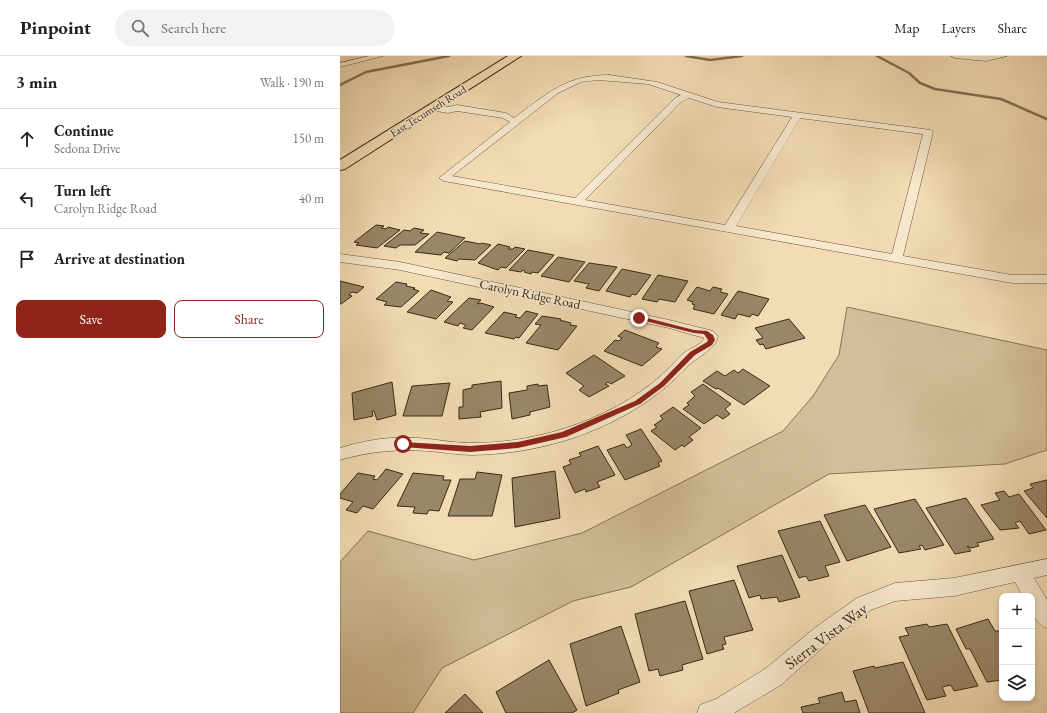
<!DOCTYPE html>
<html lang="en">
<head>
<meta charset="utf-8">
<style>
  body { margin:0; font-family:"EB Garamond",serif; background:#f2f2f2; color:#222 }
  .controls { position:absolute; right:12px; bottom:12px; display:grid; overflow:hidden; border-radius:8px; box-shadow:0 2px 6px #0003 }
  .controls button { width:36px; height:36px; display:grid; place-items:center; padding:0; border:0; border-bottom:1px solid #e0e0e0; background:#fff; color:#222; font:20px sans-serif }
  .stop { position:absolute; width:12px; height:12px; margin:-9px; border:3px solid #8f2418; border-radius:50%; background:#fff }
  .stop.end { background:#8f2418; border-color:#fff; box-shadow:0 1px 4px #0008 }
  .list { margin:0; padding:0; list-style:none }
  h2 { display:flex; justify-content:space-between; align-items:center; height:52px; margin:0; padding:0 16px; font-size:17px }
  h2 small { font-size:13px; font-weight:400; color:#767676 }
  .list li { display:grid; grid-template-columns:26px 1fr auto; gap:12px; align-items:center; box-sizing:border-box; height:60px; padding:0 16px; border-top:1px solid #e0e0e0 }
  .list b { display:block; font-size:15px; white-space:nowrap }
  .list p { margin:0; font-size:13px; white-space:nowrap; color:#767676 }
  .list em { font-size:13px; font-style:normal; color:#767676 }
  .actions { display:flex; gap:8px; padding:12px 16px }
  .actions a { flex:1; padding:9px 0; border:1px solid #8f2418; border-radius:8px; text-align:center; font-size:14px; color:#8f2418 }
  .actions .main { background:#8f2418; color:#fff }
  .icon { flex:none; width:22px; height:22px; fill:none; stroke:currentColor; stroke-width:2; stroke-linecap:round; stroke-linejoin:round }
  .map { position:relative; flex:none; width:707px; height:657px; overflow:hidden }
  header { display:flex; align-items:center; gap:24px; box-sizing:border-box; height:56px; padding:0 20px; background:#fff; border-bottom:1px solid #e0e0e0 }
  header strong { font-size:19px }
  nav { display:flex; gap:22px; margin-inline-start:auto; font-size:14px }
  .search { width:280px; height:36px; background:#f2f2f2; display:flex; align-items:center; gap:10px; box-sizing:border-box; padding:0 14px; border-radius:22px; color:#767676; font-size:15px }
  main { display:flex }
  aside { flex:1; background:#fff }
  .map>svg:first-child { display:block }
  .green { fill:#d3be99; stroke:#867457 }
  .lines { fill:none; stroke-linecap:round; stroke-linejoin:round }
  .stream { stroke:#837054; stroke-width:2.5 }
  .building { fill:#9a8668; stroke:#392915 }
  .minor-casing { stroke:#68563d; stroke-width:1 }
  .primary-casing { stroke:#392915; stroke-width:2 }
  .minor { fill:#f7e8ce; fill-rule:evenodd }
  .primary { fill:#f3dcb4; fill-rule:evenodd }
  .route { fill:#8f2418 }
  .labels { text-anchor:middle; dominant-baseline:central; stroke-width:3; stroke-linejoin:round; paint-order:stroke }
  .far-street-label { font-size:11px; fill:#392915; stroke:#f7e8ce }
  .street-label { font-size:13px; fill:#392915; stroke:#f7e8ce }
  .near-street-label { font-size:16px; fill:#392915; stroke:#f7e8ce }
</style>
</head>
<body>
<header>
<strong>Pinpoint</strong>
<div class="search"><svg class="icon" aria-label="search" viewBox="0 0 24 24"><circle cx="10" cy="10" r="6"/><path d="M15 15l6 6"/></svg>Search here</div>
<nav><a>Map</a><a>Layers</a><a>Share</a></nav>
</header>
<main>
<aside>
<h2>3 min<small>Walk · 190 m</small></h2>
<ul class="list">
<li><svg class="icon" aria-label="ahead" viewBox="0 0 24 24"><path d="M12 20V5M6 11l6-6 6 6"/></svg><div><b>Continue</b><p>Sedona Drive</p></div><em>150 m</em></li>
<li><svg class="icon" aria-label="left" viewBox="0 0 24 24"><path d="M17 20v-9H6M10 6l-5 5 5 5"/></svg><div><b>Turn left</b><p>Carolyn Ridge Road</p></div><em>40 m</em></li>
<li><svg class="icon" aria-label="arrive" viewBox="0 0 24 24"><path d="M6 21V4h12l-3 4 3 4H6"/></svg><div><b>Arrive at destination</b></div></li>
</ul>
<div class="actions"><a class="main">Save</a><a>Share</a></div>
</aside>
<div class="map">
<svg width="707" height="657" viewBox="0 0 707 657">
  <rect width="100%" height="100%" fill="#f3dcb4"/>
  <filter id="stains"><feTurbulence type="fractalNoise" baseFrequency=".005" numOctaves="4"/><feColorMatrix values="0 0 0 0 .2 0 0 0 0 .09 0 0 0 0 .02 0 0 0 .5 -.17"/></filter>
  <radialGradient id="worn" r=".72"><stop offset=".6" stop-color="#630" stop-opacity="0"/><stop offset="1" stop-color="#630" stop-opacity=".3"/></radialGradient>
  <path class="green" d="M507 251 707 294V394L665 408 489 418 291 531 233 545 102 612 73 657H0V506L28 475 134 504 242 477 443 375 473 340 499 299Z"/>
  <g class="lines">
    <path class="stream" d="M346 0 370 4 402 0
      M537 0 569 17 580 27 595 33 661 43 707 63
      M0 29 26 16 109 0"/>
  </g>
  <path class="building" d="M36 169 44 170 41 172 46 173 48 171 60 174 37 192 16 189 19 187 14 186Z
    M74 172 84 174 80 177 89 178 75 189H60L56 192 44 190 64 174 70 175Z
    M97 176 125 182 109 197 104 196 101 199 75 196Z
    M125 185 140 188 142 187 151 189 135 204 119 203 117 205 105 202Z
    M158 188 170 191 168 193H173L175 191 185 193 166 212 161 211 158 214 138 207Z
    M188 194 214 199 198 217 192 216 191 218 184 216 185 215 183 214 181 216 169 214Z
    M218 201 245 206 229 226 201 220Z
    M249 207 277 211 259 235 246 232 249 228 234 225Z
    M282 213 311 219 296 239 292 238 290 241 266 235Z
    M318 219 348 225 335 246 319 243 317 246 302 243Z
    M0 225 24 231 17 237 12 236 9 239 12 240 1 248H0Z
    M56 226 67 228 66 230 75 232 73 233 79 235 61 251 44 249 47 246 36 243Z
    M357 231 370 235 373 231 382 233 380 236 388 238 374 258 353 253 355 249 352 248 353 246 347 244Z
    M91 234 111 241 107 245 113 246 96 263 67 256Z
    M398 235 429 243 418 260 412 258 410 261 398 258 395 263 381 259Z
    M129 242 141 244 137 248 141 247 154 251 132 274 123 272 126 269 120 267 118 270 104 266Z
    M186 255 198 258 179 282 176 281 174 283 145 277 164 256 177 259 175 261 180 262Z
    M202 260 221 263 220 264 231 267 230 269 237 270 218 294 186 287 201 269 195 268Z
    M449 263 465 282 426 293 423 288 420 289 416 284 423 282 415 272Z
    M285 274 319 287 316 291 322 293 302 310 264 295 275 284 279 285 282 282 278 280Z
    M254 299 285 320 271 328 268 326 265 328 269 330 249 341 239 334 244 330 226 317Z
    M403 313 430 330 404 349 378 332 376 333 363 325 377 315 385 320 394 314 398 317Z
    M161 325 162 352 140 356 141 361 119 363V351H123V334L132 332V329Z
    M52 326 56 359 37 364 34 355H32L33 360 14 364 12 337Z
    M110 327 102 360H63L72 330Z
    M198 328V330L207 329 210 351 190 356V359L172 363 169 337 187 334V330Z
    M363 328 391 348 385 353 390 358 383 363 377 359 364 368 343 353 349 349 347 347 355 340 351 336Z
    M333 351 361 372 349 381 353 384 344 391 342 389 335 394 311 375 317 371 314 369 323 363 320 360Z
    M301 373 322 405 318 407 320 410 285 424 267 394 284 388 287 392 292 389 286 379Z
    M258 390 275 419 257 426 260 431 246 436 245 433 235 437 223 411 231 408 229 404 241 400 239 397Z
    M46 413 63 418 33 453 23 450 17 457 6 454 13 446 0 442V438L18 417 35 420 33 423 37 424Z
    M215 415 220 462 175 471 172 422Z
    M137 416 162 419 152 460H108L120 423H135Z
    M73 417 104 420 103 424H111L99 455 89 454 87 458 73 457 75 451 57 450Z
    M707 424V462L684 435 693 432 690 428Z
    M664 435 669 441 679 438 706 474 689 478 680 465 675 467 679 472 660 474 641 449 660 444 655 437Z
    M626 442 654 483 637 487 639 490 631 492 627 490 631 495 615 498 586 452Z
    M575 443 604 489 585 494 582 489 579 490 581 493 559 497 534 453Z
    M525 449 551 491 507 505 484 459Z
    M480 465 500 506 485 510 489 520 469 525 466 520 459 522 438 475Z
    M442 499 460 541 439 546 437 541 421 543 420 539 409 542 397 510Z
    M394 524 413 574 384 581 386 588 382 589 384 593 367 598 349 535Z
    M345 545 363 603 342 609 343 614 320 620 318 613 309 615 295 558Z
    M648 563 655 575H662V624L647 626 630 593H626L616 573Z
    M587 568 589 571 607 568 638 630 614 635 611 629 602 631 606 640 587 644 559 581 569 579 565 572Z
    M281 570 300 626 278 634 279 637 246 650 230 588Z
    M209 604 237 654 232 657H166L156 636Z
    M563 606 585 657H529L513 615 534 610 535 612Z
    M502 636 505 646 516 644 520 657H463L461 651 480 647 478 642Z
    M125 638 143 657H105Z"/>
  <g class="lines">
    <defs>
      <path id="minor" d="M29 0H43L0 11V7Z
        M611 0H667L646 5 615 2Z
        M269 19 317 26 378 46 591 74 593 76 563 200 672 219H707V227H672L104 125 99 122 170 66 163 62 117 55 108 57 90 54V50L108 51 117 49 166 57 174 62C207 38 225 19 269 19ZM258 24 308 28 341 39 335 42 235 142 112 120 218 37 241 26ZM349 42 377 51 452 61 385 169 245 144 341 46ZM460 62 583 78 552 198 396 170Z
        M0 198 60 206 329 264 373 275 378 280C376 294 356 301 347 311 293 369 210 398 132 399 118 399 103 396 89 395 59 393 30 395 0 404V392C26 384 51 380 78 382 95 383 112 387 130 387 200 388 283 360 332 309 336 305 340 300 345 296 351 292 361 289 364 282L329 272 60 214 0 206Z
        M707 503V519L694 522 707 544V572C693 567 692 554 692 540H683L675 526 614 540 555 545 531 554 490 585 441 629 394 657H357L360 649 376 643 425 613 476 571 517 542 555 527 614 522Z"/>
      <path id="primary" d="M168 0H181L5 113 0 114V104Z"/>
    </defs>
    <use href="#minor" class="minor-casing"/>
    <use href="#primary" class="primary-casing"/>
    <use href="#minor" class="minor"/>
    <use href="#primary" class="primary"/>
  </g>
  <path class="route" d="M299 260 354 274 367 275 373 279 375 284 372 289 355 299 324 330 300 348 226 381 178 392 130 396 63 391 60 388 63 386 130 390 178 386 222 376 295 345 320 327 350 296 367 286 368 284 364 278 354 277 297 263 296 262Z"/>
  <g class="labels">
    <g class="far-street-label">
      <text transform="translate(88 55) rotate(-32)">East Tecumseh Road</text>
    </g>
    <g class="street-label">
      <text transform="translate(190 238) rotate(12)">Carolyn Ridge Road</text>
    </g>
    <g class="near-street-label">
      <text transform="translate(486 580) rotate(-37)">Sierra Vista Way</text>
    </g>
  </g>
  <rect width="100%" height="100%" filter="url(#stains)"/>
  <rect width="100%" height="100%" fill="url(#worn)"/>
</svg>
<div class="controls">
<button>+</button>
<button>−</button>
<button><svg class="icon" aria-label="layers" viewBox="0 0 24 24"><path d="M12 4l9 5-9 5-9-5zM3 14l9 5 9-5"/></svg></button>
</div>
<div class="stop" style="left:63px;top:388px"></div>
<div class="stop end" style="left:299px;top:262px"></div>
</div>
</main>
</body>
</html>
